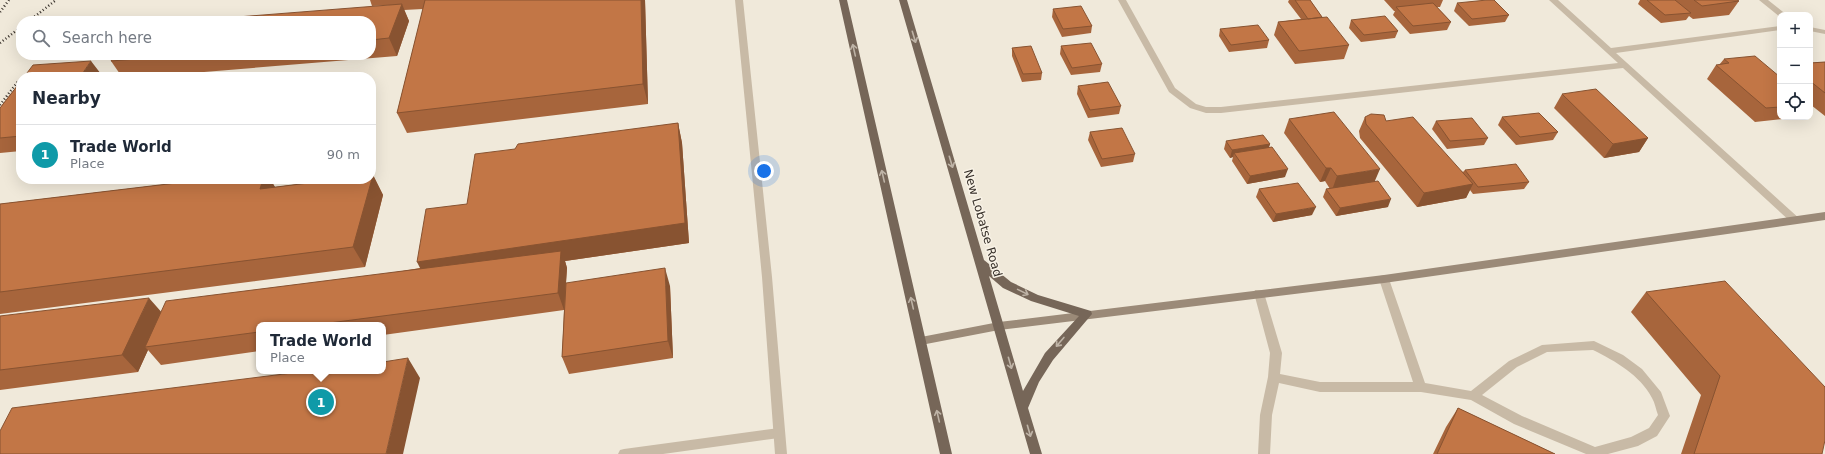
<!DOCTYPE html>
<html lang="en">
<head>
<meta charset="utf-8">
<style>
  body { margin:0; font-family:"DejaVu Sans",sans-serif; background:#f2f2f3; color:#1f2937 }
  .controls { position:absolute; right:12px; top:12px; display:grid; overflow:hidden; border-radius:8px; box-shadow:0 4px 16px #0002 }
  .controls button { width:36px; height:36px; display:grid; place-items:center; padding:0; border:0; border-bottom:1px solid #e0e1e3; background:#fff; color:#1f2937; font:20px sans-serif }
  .you { position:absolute; left:764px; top:171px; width:14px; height:14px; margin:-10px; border:3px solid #fff; border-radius:50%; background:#1a73e8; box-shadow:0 0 0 6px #1a73e833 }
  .badge { display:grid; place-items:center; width:26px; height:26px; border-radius:50%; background:#d93025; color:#fff; font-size:13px; font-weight:700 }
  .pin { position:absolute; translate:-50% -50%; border:2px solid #fff; box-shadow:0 1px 4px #0006 }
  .popup { position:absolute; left:256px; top:322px; width:130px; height:52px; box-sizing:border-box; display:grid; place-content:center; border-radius:8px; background:#fff; filter:drop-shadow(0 1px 3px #0005); font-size:13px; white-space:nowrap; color:#747a83 }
  .popup b { font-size:15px; color:#1f2937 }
  .popup::after { content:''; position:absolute; left:50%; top:100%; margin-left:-8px; border:8px solid transparent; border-top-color:#fff }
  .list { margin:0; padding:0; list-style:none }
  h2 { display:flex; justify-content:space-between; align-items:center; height:52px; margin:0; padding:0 16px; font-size:17px }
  h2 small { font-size:13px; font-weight:400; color:#747a83 }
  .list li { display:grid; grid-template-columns:26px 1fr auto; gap:12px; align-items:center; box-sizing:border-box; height:60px; padding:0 16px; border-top:1px solid #e0e1e3 }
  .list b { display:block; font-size:15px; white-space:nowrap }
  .list p { margin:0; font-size:13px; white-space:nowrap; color:#747a83 }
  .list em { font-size:13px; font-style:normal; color:#747a83 }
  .icon { flex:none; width:22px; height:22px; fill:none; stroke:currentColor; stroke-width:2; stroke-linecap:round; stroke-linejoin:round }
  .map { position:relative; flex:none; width:1825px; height:454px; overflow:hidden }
  .search { position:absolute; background:#fff; box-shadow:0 4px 16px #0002; left:16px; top:16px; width:360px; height:44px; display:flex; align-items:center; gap:10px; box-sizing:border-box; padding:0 14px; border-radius:16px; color:#747a83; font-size:15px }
  .panel { position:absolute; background:#fff; box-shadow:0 4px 16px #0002; left:16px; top:72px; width:360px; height:112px; border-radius:16px }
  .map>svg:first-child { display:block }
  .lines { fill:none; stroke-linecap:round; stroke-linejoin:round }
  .lane { fill:#c8baa6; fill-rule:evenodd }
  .street { fill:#c8baa6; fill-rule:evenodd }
  .secondary { fill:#9b8a78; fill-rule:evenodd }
  .primary { fill:#766658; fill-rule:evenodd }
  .rail { stroke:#342d27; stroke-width:2.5; stroke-dasharray:1 2.5; stroke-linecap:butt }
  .wall { fill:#a7653c }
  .shaded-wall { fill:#885331 }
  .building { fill:#c27646; stroke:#885331 }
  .oneway { stroke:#beb3a6 }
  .labels { text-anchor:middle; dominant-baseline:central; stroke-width:3; stroke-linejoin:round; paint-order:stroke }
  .street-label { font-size:12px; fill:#342d27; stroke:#f8f2e6 }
</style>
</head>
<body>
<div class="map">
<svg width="1825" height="454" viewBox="0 0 1825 454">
  <rect width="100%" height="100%" fill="#f0e9da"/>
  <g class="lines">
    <path class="lane" d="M1384 275 1388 276 1389 279 1425 383 1471 391 1509 361 1542 345 1594 341 1623 355 1642 369 1661 392 1670 416 1657 436 1638 446 1608 454H1586L1514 424 1471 400 1421 392H1320L1279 383 1272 415 1270 454H1258L1260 415 1268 377 1270 353 1254 293 1255 290H1263L1264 293 1282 353 1280 374 1320 382H1413L1379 279 1380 276ZM1593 350C1615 361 1640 375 1652 398 1655 403 1656 410 1658 415L1649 428 1631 437 1595 447 1522 416 1482 395 1517 367 1547 352Z
      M779 428 783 429 785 433 783 437 779 438 663 454H618L620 450 624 449Z"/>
    <path class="street" d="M735 0H743L772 277 787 454H775L762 277Z
      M1118 0H1126L1175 88 1196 104 1206 107H1221L1618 63 1549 0H1558L1611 48 1780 26V30L1616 53 1801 220 1800 223H1792L1623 68 1221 113H1206L1190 108 1169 92Z
      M1759 0H1768L1787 15H1780V17Z
      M1810 27 1825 30V34L1810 31Z"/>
    <path class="secondary" d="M1825 212V220L1384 283 999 330 921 345 917 344 915 341 917 338 921 337 999 322 1384 275Z"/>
    <path class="primary" d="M839 0H847L952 454H940Z
      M899 0H907L984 260 1011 282 1038 295 1091 311 1092 314 1053 360 1039 382 1028 408 1042 454H1030ZM989 276 1003 288 1031 301 1079 316 1045 353 1023 391Z"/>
    <path class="rail" d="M0 12 9 0
      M29 21 56 0
      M0 43 21 27
      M0 105 19 80"/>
  </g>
  <path class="wall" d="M370 0H645L648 104 407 133 397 113 423 9 404 10 409 21 397 56 143 77H122L111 61 115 55H371V21L394 5 372 6Z
    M1289 0H1310L1322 17 1349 45 1344 59 1295 64 1274 35 1278 22 1301 19 1288 2Z
    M1384 0H1443L1440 7H1437L1451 22 1447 30 1410 34 1393 15 1395 11H1394Z
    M1640 0H1737L1739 1 1729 15 1693 19 1689 16 1686 20 1661 23 1638 4Z
    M1457 3 1509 15 1505 22 1469 26 1454 11Z
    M1053 9 1092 26 1091 33 1062 37 1052 17Z
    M1351 20 1398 31 1395 38 1361 42 1349 28Z
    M1220 29 1269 40 1267 48 1229 52 1219 36Z
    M1061 46 1102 64 1100 72 1071 75 1060 54Z
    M1012 48 1042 73 1041 80 1022 82 1012 56Z
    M1724 59 1780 77V117H1801L1755 122 1707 79 1716 65H1719Z
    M1825 62V116L1811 105 1810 106V63Z
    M21 81V151L0 153V108Z
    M1078 86 1121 106 1119 114 1088 118 1077 94Z
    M1562 94 1648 138 1639 152 1604 158 1554 108Z
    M1365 117 1386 121 1463 172 1465 170 1529 182 1524 189 1473 194 1470 190 1466 198 1417 207 1360 138 1359 131Z
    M1502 117 1558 132 1553 140 1516 145 1498 125Z
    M1289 119 1375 182 1388 207 1336 216 1323 197 1326 189H1330L1325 181 1320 182 1284 133Z
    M1436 121 1488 138 1484 145 1447 149 1432 129Z
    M678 123 682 143 689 243 565 261 567 268 566 283 670 286 673 358 569 374 562 357 564 310 383 335V325H259V351L161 365 148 350 138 372 0 390V316L161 312 420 268 467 204 515 149Z
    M1090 132 1135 154 1133 162 1101 167 1088 140Z
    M1226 141 1270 144 1269 147 1285 177 1247 184 1232 161 1233 157 1230 158 1224 149Z
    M373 175 383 195 365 267 0 314V204L210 179H270L275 187Z
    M1259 189 1312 215 1273 222 1256 197Z
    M1646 292 1822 454H1681L1701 395 1631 312Z
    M1458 408 1555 454H1433L1446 427Z"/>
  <path class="shaded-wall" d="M641 0H645L648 104 643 84Z
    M402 4 409 21 397 56 389 38Z
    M91 61 101 74 99 77H80Z
    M678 123 682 143 689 243 565 261 567 268 564 310 558 293 427 282 417 262Z
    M1648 138 1639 152 1604 158 1613 144Z
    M1270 144 1267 152 1234 153 1233 157 1230 158 1232 150Z
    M1326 168H1331L1325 181 1320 182Z
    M1288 169 1285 177 1247 184 1250 176Z
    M1380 169 1374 183 1332 190 1337 176Z
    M373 175 383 195 365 267 353 247Z
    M263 179H270L278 192 260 189Z
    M1473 184 1466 198 1417 207 1424 193Z
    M1391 199 1388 207 1336 216 1340 208Z
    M1316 207 1312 215 1273 222 1276 214Z
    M665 268 670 286 673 358 668 341Z
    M149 298 164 315 145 347 148 350 138 372 122 355Z
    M408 358 420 378 403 454H386Z"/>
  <path class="building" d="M425 0H641L643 84 397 113Z
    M1295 0H1310L1322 17 1308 19Z
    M1487 0H1494L1509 15 1472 19 1457 3Z
    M1647 0H1675L1691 13 1665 15Z
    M1694 0H1737L1739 1 1702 6Z
    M1433 3 1451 22 1413 26 1396 7Z
    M402 4 389 38 371 40V21H187Z
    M1081 6 1092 26 1063 29 1053 9Z
    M1385 16 1398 31 1364 35 1351 20Z
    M1327 17 1349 45 1299 51 1278 22Z
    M1258 25 1269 40 1231 45 1220 29Z
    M1091 43 1102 64 1072 68 1061 46Z
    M1031 46 1042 73 1023 74 1012 48Z
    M115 55H187L111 61Z
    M1755 56 1780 77V107L1766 108 1716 65 1729 63 1724 59Z
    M91 61 80 77H24L33 65Z
    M1825 62V93L1810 81V63Z
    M21 81V136L0 138V108Z
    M1108 82 1121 106 1090 110 1078 86Z
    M1596 89 1648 138 1613 144 1562 94Z
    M1334 112 1380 169 1337 176 1331 168H1326L1289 119Z
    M1539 113 1558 132 1520 137 1502 117Z
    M1371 114 1384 115 1386 121 1413 117 1473 184 1424 193 1366 124 1365 117Z
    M1472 118 1488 138 1450 141 1436 121Z
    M678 123 685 223 417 262 426 209 467 204 475 154 515 149 518 144Z
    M1122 128 1135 154 1102 159 1090 132Z
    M1263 135 1270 144 1232 150 1226 141Z
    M1272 147 1288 169 1250 176 1234 153Z
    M1516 164 1529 182 1478 187 1465 170Z
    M371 175H373L353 247 0 292V204L210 179H263L260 189 341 179H371Z
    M1378 181 1391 199 1340 208 1326 189Z
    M1298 183 1316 207 1276 214 1259 189Z
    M561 251 558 293 314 325H259V332L145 347 166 301Z
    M665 268 668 341 562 357 566 283Z
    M1725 281 1825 387V440L1822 454H1694L1720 376 1646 292Z
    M149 298 122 355 0 370V316Z
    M408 358 386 454H0V431L12 408 308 371H383V362Z
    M1458 408 1555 454H1437Z"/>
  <defs><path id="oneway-shaft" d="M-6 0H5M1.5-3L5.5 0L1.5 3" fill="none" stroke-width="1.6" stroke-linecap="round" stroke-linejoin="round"/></defs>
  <g class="oneway">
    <use href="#oneway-shaft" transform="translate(914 37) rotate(73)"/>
    <use href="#oneway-shaft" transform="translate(854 50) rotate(-103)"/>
    <use href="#oneway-shaft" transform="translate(951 162) rotate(73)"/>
    <use href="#oneway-shaft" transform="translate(883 176) rotate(-103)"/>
    <use href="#oneway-shaft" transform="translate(1023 292) rotate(26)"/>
    <use href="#oneway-shaft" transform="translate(912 303) rotate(-103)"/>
    <use href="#oneway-shaft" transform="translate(1060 342) rotate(131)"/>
    <use href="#oneway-shaft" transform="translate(1010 363) rotate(74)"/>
    <use href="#oneway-shaft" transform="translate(938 416) rotate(-103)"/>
    <use href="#oneway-shaft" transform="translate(1029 431) rotate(74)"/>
  </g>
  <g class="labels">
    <g class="street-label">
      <text transform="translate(983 223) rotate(74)">New Lobatse Road</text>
    </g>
  </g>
</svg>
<div class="controls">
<button>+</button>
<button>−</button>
<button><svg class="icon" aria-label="locate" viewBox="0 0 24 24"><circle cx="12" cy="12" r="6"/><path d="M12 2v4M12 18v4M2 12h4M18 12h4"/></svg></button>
</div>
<div class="you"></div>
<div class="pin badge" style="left:321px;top:402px;background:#0f9aa8">1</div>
<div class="popup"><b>Trade World</b>Place</div>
<div class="search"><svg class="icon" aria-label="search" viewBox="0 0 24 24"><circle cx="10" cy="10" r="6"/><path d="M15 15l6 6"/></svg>Search here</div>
<section class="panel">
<h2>Nearby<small></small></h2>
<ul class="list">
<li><span class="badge" style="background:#0f9aa8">1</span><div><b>Trade World</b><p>Place</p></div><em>90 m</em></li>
</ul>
</section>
</div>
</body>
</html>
